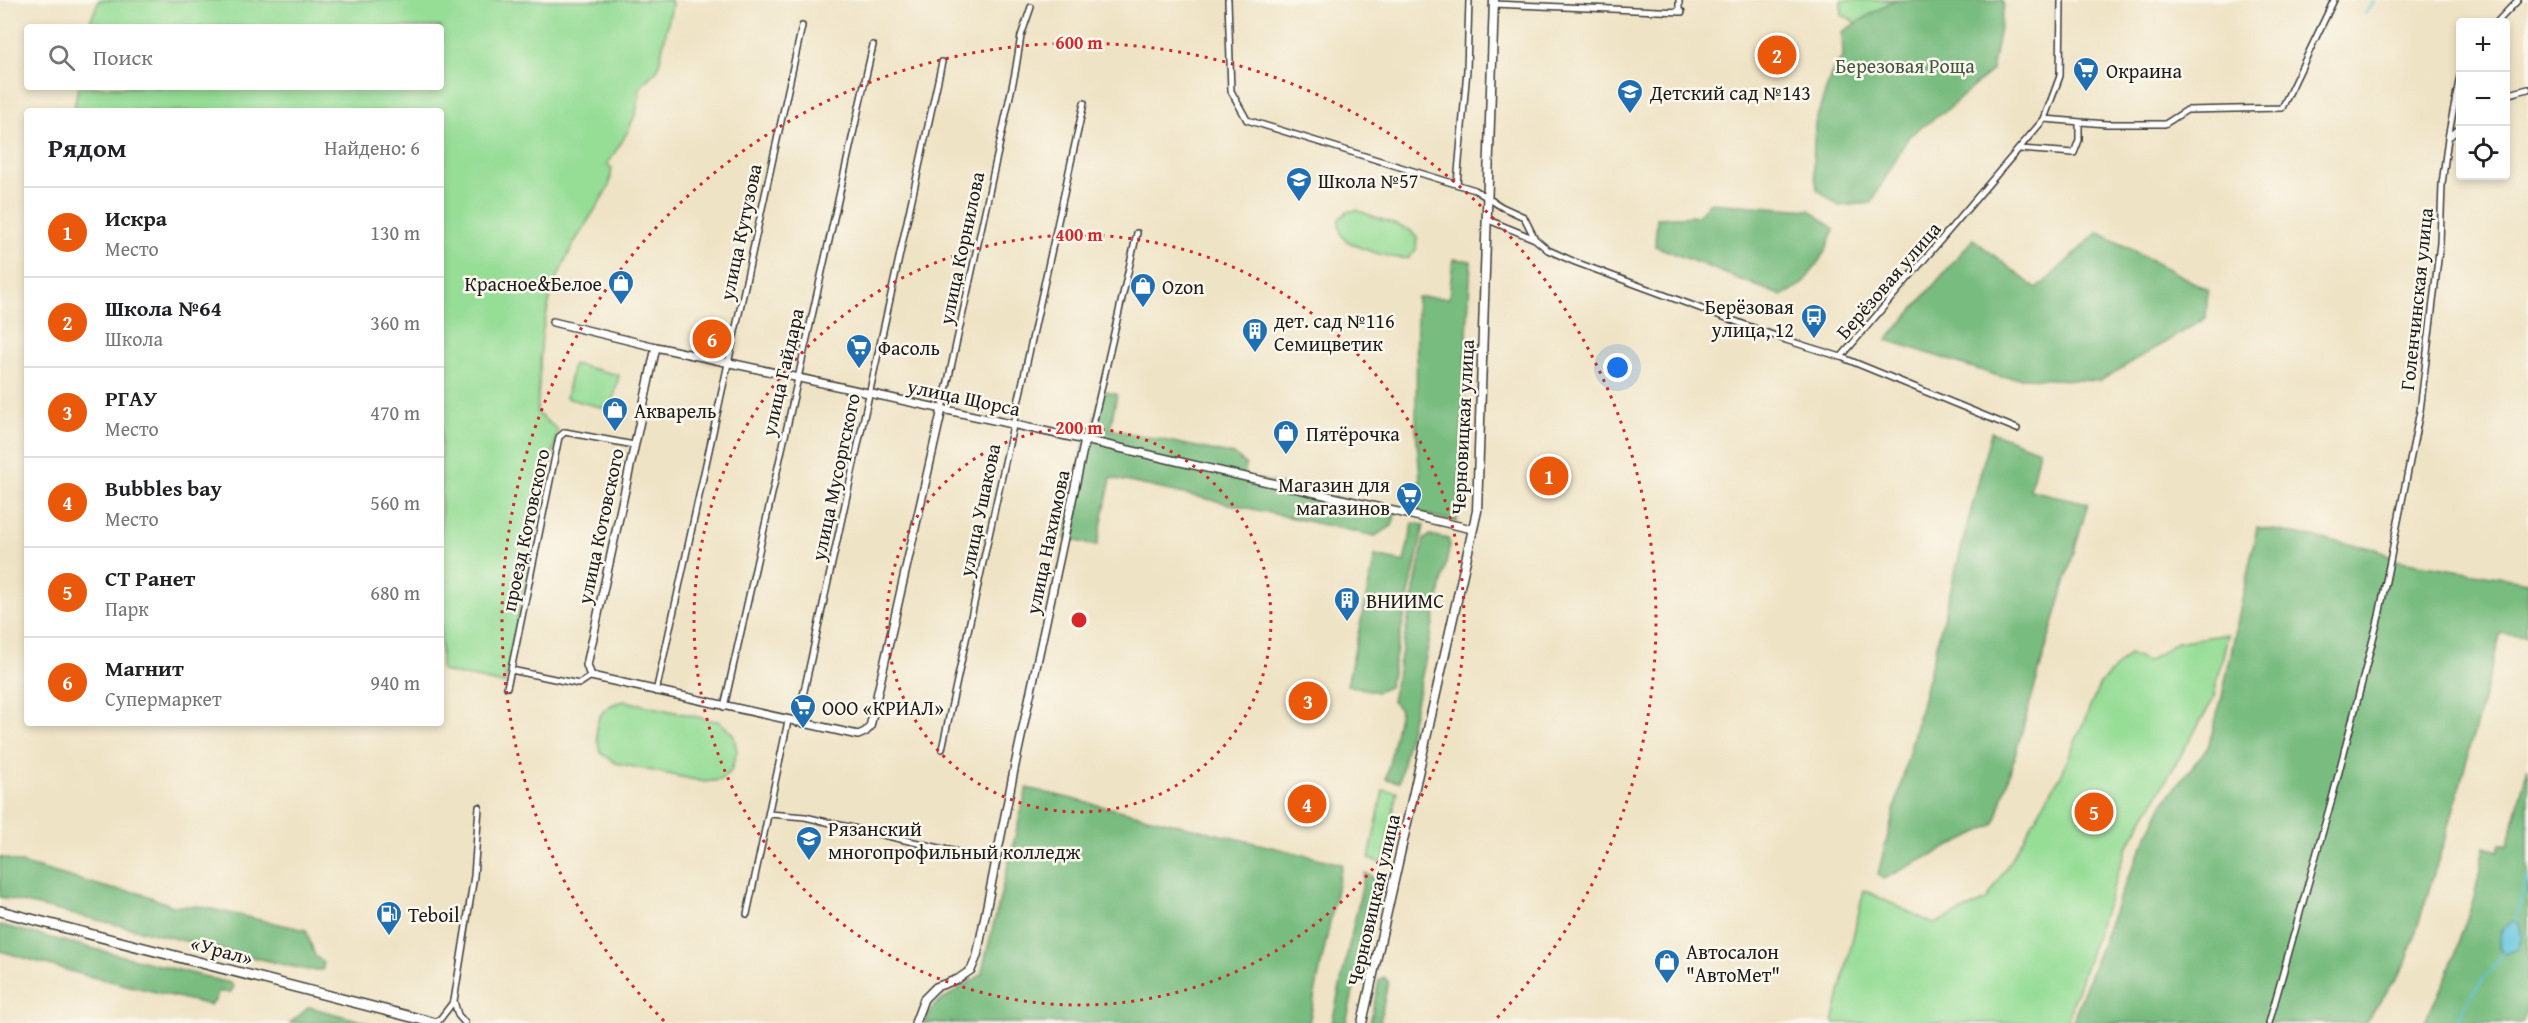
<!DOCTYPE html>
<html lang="ru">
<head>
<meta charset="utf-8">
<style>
  body { margin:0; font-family:"Gentium Book Plus",serif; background:#f6f6f6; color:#202124 }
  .controls { position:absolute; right:18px; top:18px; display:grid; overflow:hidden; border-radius:6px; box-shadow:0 3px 9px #0003 }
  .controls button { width:54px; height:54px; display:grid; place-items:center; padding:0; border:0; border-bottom:2px solid #e0e0e0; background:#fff; color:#202124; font:30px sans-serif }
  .you { position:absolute; left:1618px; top:368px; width:21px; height:21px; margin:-15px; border:4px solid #fff; border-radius:50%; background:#1a73e8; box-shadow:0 0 0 9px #1a73e833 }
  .badge { display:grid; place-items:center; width:39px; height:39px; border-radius:50%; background:#ea580c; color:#fff; font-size:20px; font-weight:700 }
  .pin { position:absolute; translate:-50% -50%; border:3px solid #fff; box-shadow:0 2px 6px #0006 }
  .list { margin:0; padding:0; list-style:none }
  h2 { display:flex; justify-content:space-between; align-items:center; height:78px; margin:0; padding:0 24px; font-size:26px }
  h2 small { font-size:20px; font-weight:400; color:#757577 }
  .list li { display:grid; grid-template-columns:39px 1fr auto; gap:18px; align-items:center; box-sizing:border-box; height:90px; padding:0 24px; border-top:2px solid #e0e0e0 }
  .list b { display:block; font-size:22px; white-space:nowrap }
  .list p { margin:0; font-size:20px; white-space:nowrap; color:#757577 }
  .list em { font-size:20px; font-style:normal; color:#757577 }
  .icon { flex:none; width:33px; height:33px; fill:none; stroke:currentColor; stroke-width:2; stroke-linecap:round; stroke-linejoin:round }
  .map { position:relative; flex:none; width:2528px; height:1023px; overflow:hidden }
  .search { position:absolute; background:#fff; box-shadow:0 3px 9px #0003; left:24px; top:24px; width:420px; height:66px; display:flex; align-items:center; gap:15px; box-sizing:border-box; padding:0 21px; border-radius:6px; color:#757577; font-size:22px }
  .panel { position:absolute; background:#fff; box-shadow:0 3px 9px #0003; left:24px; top:108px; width:420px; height:618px; border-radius:6px }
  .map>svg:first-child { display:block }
  .green { fill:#96dd96; stroke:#597c59; stroke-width:1.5 }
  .forest { fill:#78bc7f; stroke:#4a6c4e; stroke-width:1.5; fill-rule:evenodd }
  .water { fill:#5fc4dd; stroke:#3e707c; stroke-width:1.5 }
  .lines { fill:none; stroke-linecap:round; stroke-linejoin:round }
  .stream { stroke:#5fc4dd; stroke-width:2 }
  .minor-casing { stroke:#3c3a35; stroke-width:8 }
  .tertiary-casing { stroke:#3c3a35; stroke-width:10 }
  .secondary-casing { stroke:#3c3a35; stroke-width:11 }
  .trunk-casing { stroke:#3c3a35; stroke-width:12 }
  .minor { stroke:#fff; stroke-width:5 }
  .tertiary { stroke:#fff; stroke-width:7 }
  .secondary { stroke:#fff; stroke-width:8 }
  .trunk { stroke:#fff; stroke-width:9 }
  .ring { fill:none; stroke:#d62828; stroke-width:3; stroke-dasharray:3 6 }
  .labels { text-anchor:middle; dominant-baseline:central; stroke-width:5; stroke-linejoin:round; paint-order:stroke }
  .park-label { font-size:20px; fill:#415641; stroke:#fbf7ec }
  .poi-label { font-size:20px; fill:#1c1c1c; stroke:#fbf7ec; text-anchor:start }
  .street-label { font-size:20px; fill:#1c1c1c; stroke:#fbf7ec }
  .centre { fill:#d62828; stroke:#fbf7ec; stroke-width:3 }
  .ring-label { font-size:18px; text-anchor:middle; font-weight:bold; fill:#d62828; stroke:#fbf7ec; stroke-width:5; stroke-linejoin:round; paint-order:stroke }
</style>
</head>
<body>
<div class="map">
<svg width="2528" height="1023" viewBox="0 0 2528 1023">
  <rect width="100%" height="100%" fill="#fbf7ec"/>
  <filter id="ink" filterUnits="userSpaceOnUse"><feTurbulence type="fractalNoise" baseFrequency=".0167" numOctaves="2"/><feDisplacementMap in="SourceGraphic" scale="12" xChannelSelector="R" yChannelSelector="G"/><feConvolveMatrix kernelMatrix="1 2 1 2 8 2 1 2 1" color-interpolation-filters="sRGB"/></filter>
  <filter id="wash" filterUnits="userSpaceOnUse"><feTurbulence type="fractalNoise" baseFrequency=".008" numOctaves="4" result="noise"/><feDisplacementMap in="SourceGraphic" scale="24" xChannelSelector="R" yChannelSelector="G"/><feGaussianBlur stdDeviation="1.35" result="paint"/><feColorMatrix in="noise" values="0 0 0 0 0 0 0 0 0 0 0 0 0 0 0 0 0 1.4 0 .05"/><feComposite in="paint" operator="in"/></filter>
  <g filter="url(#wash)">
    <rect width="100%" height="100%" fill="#efe3c5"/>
    <path class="green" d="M99 0H671L672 5 658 69 640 87C640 116 623 141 607 164L612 168 609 187 574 243 553 286 542 333 537 413 558 430 504 684 441 671V111H76L74 109 78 87H441V27H88Z
      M1841 0H1899L1857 23 1842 15Z
      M1356 210 1410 230 1417 238 1416 250 1408 258C1394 260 1360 249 1347 241 1340 237 1339 227 1339 219L1347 212Z
      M573 364 619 375 611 410 566 398Z
      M2228 634 2213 700 2126 849 2066 1023H1833L1864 890 1934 924 1987 900 2061 775 2100 684 2129 654 2147 662 2177 642Z
      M625 701 720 722 733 734 737 751 731 771 720 780 705 782 616 763 601 753C592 728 595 706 625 701Z
      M1383 790 1397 792 1383 863 1369 859Z"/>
    <path class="forest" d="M1894 0H2002L2004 6 1992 70 1947 110 1909 136 1871 203 1839 206 1817 189 1813 163 1815 123 1832 72 1843 56 1842 32Z
      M1709 203 1810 210 1834 229 1825 252 1803 284 1782 296 1655 246 1657 218 1698 216Z
      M2098 232 2208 290 2206 318 2100 381 2001 377 1887 340 1973 239 2037 289Z
      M1453 259 1471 261 1457 522 1417 513 1420 478 1416 429 1417 297 1449 298Z
      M1102 391 1117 394 1110 429 1235 455 1246 465 1244 476 1396 511 1392 526 1375 536 1111 478 1097 546 1065 538 1085 440 1092 429Z
      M1991 432 2039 450 2030 490 2088 503 1995 824 1883 879 1878 874Z
      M1413 523 1424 525 1389 687 1377 692 1347 685 1375 556 1404 562Z
      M2257 527 2377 549 2395 560 2528 582 2526 636 2501 633 2449 826 2405 966 2365 1023H2072L2122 890 2164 802 2208 747 2222 697Z
      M1430 535 1448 539 1450 545 1399 782 1386 779 1400 710 1392 701 1424 540Z
      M2528 767V1008L2522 1023H2423L2444 984 2474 898 2485 847 2498 851 2500 844 2507 846ZM2512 921 2519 924 2504 954 2499 948C2499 936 2502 928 2512 921Z
      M1027 788 1342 864 1309 1023H924L934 1005 981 975Z
      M0 857 112 889 140 893 173 906H198L306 930 315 956 323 962V970H307L0 897Z
      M1365 873 1379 880 1346 1023H1332Z
      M0 925 230 983 234 987 231 992H218L216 999 210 1005 84 975 0 951Z
      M1384 977 1388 981 1380 1023H1370L1379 980Z
      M309 1007 369 1023H290Z"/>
    <path class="water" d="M2512 921 2519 924 2522 936 2518 949 2504 954 2499 948C2499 936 2502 928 2512 921Z"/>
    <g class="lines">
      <path class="stream" d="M2365 14 2374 0
        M2514 923 2528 877
        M2457 1023 2466 1002 2505 951"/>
    </g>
  </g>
  <g filter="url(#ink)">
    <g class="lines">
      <defs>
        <path id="minor" d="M1228 0 1231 91 1247 120 1475 190 1502 207 1524 217 1535 239
          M1494 4 1682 12
          M1679 12V0
          M2497 22 2518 0
          M2506 95 2528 89
          M2044 119 2106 124H2165L2187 110 2282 108 2334 0
          M2448 138 2460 128
          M2020 149 2074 153 2079 140V123
          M1457 184 1467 70 1469 0
          M1486 219 1535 239 1548 250 1575 262 1786 340 1841 357 2017 429
          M1841 357 2044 119 2060 76 2061 0
          M942 409 1015 73 1021 36 1031 7
          M1085 440 1092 429 1137 233
          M511 670 559 437 565 432 634 445
          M507 687 511 670 579 684 591 676
          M656 692 802 26
          M724 707 873 45
          M797 723 942 62
          M942 749 1084 103
          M769 814 805 817 996 861
          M747 914 788 721
          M437 1023 454 1001
          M465 1023 458 1015 454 1001 474 876 479 807
          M2269 1023 2333 795 2379 616 2420 411 2440 243 2442 184 2448 138 2460 76"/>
        <path id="tertiary" d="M553 322 656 347 1085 440 1472 529
          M656 347 587 665 591 676 858 735 865 732 870 727 942 409
          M915 1023 924 999 936 987 958 979 971 970 977 956 1015 765 1085 440"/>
        <path id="secondary" d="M1362 1023 1477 511 1494 0"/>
        <path id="trunk" d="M0 911 435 1023"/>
      </defs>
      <use href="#minor" class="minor-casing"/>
      <use href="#tertiary" class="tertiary-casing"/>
      <use href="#secondary" class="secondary-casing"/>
      <use href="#trunk" class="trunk-casing"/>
      <use href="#minor" class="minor"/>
      <use href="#tertiary" class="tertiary"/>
      <use href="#secondary" class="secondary"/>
      <use href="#trunk" class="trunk"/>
    </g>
  </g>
  <g class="ring">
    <circle cx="1079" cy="620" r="192"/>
    <circle cx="1079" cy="620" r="385"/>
    <path d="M664 1021A577 577 0 1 1 1494 1021"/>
  </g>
  <defs>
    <symbol id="supermarket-pin" viewBox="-11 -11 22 30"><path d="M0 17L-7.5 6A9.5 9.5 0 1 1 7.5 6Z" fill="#1f6fb2" stroke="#fbf7ec"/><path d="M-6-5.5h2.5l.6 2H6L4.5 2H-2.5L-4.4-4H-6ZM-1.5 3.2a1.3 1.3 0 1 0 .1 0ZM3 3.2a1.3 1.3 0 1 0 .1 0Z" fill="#fff"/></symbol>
    <symbol id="school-pin" viewBox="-11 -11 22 30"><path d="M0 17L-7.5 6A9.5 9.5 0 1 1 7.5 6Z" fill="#1f6fb2" stroke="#fbf7ec"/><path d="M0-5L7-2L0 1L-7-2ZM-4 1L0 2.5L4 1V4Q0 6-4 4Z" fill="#fff"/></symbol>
    <symbol id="shop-pin" viewBox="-11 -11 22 30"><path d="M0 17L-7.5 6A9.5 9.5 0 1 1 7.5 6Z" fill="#1f6fb2" stroke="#fbf7ec"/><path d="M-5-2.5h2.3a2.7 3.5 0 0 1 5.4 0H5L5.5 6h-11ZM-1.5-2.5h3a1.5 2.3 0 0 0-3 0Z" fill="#fff"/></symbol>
    <symbol id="bus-pin" viewBox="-11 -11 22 30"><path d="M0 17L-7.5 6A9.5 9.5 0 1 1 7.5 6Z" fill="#1f6fb2" stroke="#fbf7ec"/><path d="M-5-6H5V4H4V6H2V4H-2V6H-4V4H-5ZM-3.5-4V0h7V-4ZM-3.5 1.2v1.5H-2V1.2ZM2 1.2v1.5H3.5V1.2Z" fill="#fff"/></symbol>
    <symbol id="building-pin" viewBox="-11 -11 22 30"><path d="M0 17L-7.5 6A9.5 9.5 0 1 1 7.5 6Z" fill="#1f6fb2" stroke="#fbf7ec"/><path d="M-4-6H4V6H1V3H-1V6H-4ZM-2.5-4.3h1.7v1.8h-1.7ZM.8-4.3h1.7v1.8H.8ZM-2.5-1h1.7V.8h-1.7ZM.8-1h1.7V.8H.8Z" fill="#fff"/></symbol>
    <symbol id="university-pin" viewBox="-11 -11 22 30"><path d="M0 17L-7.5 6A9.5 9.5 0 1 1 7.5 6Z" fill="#1f6fb2" stroke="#fbf7ec"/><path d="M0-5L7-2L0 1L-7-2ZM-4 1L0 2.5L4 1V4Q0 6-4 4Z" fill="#fff"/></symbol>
    <symbol id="fuel-pin" viewBox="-11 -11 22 30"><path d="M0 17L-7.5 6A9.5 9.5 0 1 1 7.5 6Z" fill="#1f6fb2" stroke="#fbf7ec"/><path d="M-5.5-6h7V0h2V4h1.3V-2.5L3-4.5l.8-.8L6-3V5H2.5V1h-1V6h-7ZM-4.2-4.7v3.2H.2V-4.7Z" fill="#fff"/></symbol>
  </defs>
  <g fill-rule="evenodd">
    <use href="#supermarket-pin" x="2071" y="55" width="30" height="40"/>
    <use href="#school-pin" x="1615" y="77" width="30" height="40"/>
    <use href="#school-pin" x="1284" y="165" width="30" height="40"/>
    <use href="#shop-pin" x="606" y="268" width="30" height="40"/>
    <use href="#shop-pin" x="1128" y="271" width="30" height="40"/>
    <use href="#bus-pin" x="1799" y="302" width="30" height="40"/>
    <use href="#building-pin" x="1240" y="316" width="30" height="40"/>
    <use href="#supermarket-pin" x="844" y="332" width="30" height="40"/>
    <use href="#shop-pin" x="600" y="395" width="30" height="40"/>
    <use href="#shop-pin" x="1271" y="418" width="30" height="40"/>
    <use href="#supermarket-pin" x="1394" y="480" width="30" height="40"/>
    <use href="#building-pin" x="1332" y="585" width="30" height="40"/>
    <use href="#supermarket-pin" x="788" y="692" width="30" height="40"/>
    <use href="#university-pin" x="794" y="824" width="30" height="40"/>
    <use href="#fuel-pin" x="374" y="899" width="30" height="40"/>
    <use href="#shop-pin" x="1652" y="947" width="30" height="40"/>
  </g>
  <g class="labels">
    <g class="park-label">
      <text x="1905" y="65">Березовая Роща</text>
    </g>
    <g class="poi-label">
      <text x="2106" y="70">Окраина</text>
      <text x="1650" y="92">Детский сад №143</text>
      <text x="1318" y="180">Школа №57</text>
      <text x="602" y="283" text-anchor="end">Красное&amp;Белое</text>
      <text x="1162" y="286">Ozon</text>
      <text x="1794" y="306" text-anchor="end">Берёзовая<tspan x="1794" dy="23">улица, 12</tspan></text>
      <text x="1274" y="320">дет. сад №116<tspan x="1274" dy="23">Семицветик</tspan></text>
      <text x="878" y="347">Фасоль</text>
      <text x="634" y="410">Акварель</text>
      <text x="1306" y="433">Пятёрочка</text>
      <text x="1390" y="484" text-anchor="end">Магазин для<tspan x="1390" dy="23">магазинов</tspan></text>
      <text x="1366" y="600">ВНИИМС</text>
      <text x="822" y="707">ООО «КРИАЛ»</text>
      <text x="828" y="828">Рязанский<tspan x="828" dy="23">многопрофильный колледж</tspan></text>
      <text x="408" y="914">Teboil</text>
      <text x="1686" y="951">Автосалон<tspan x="1686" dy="23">"АвтоМет"</tspan></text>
    </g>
    <g class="street-label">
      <text transform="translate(740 232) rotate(-78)">улица Кутузова</text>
      <text transform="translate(961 248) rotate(-78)">улица Корнилова</text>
      <text transform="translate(1888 280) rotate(-49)">Берёзовая улица</text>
      <text transform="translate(2416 299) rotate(-84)">Голенчинская улица</text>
      <text transform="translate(782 372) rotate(-77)">улица Гайдара</text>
      <text transform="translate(964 397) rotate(12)">улица Щорса</text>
      <text transform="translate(1462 427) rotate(-87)">Черновицкая улица</text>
      <text transform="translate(835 477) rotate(-78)">улица Мусоргского</text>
      <text transform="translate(979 510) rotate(-78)">улица Ушакова</text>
      <text transform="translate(600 526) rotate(-78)">улица Котовского</text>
      <text transform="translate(525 530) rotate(-78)">проезд Котовского</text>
      <text transform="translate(1047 542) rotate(-78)">улица Нахимова</text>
      <text transform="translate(1373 900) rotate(-77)">Черновицкая улица</text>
      <text transform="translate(222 950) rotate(15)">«Урал»</text>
    </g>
  </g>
  <circle cx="1079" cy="620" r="9" class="centre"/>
  <g class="ring-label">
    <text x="1079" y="49">600 m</text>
    <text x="1079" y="241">400 m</text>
    <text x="1079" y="434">200 m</text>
  </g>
</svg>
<div class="controls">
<button>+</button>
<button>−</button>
<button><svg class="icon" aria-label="locate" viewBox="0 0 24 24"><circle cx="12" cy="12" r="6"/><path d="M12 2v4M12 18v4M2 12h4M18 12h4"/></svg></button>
</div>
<div class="you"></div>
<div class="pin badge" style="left:1549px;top:476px">1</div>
<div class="pin badge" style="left:1777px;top:55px">2</div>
<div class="pin badge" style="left:1308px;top:701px">3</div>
<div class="pin badge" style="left:1307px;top:804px">4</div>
<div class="pin badge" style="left:2094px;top:812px">5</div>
<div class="pin badge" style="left:712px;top:339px">6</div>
<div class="search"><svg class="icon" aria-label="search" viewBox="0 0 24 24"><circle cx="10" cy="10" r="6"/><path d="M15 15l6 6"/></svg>Поиск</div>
<section class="panel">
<h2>Рядом<small>Найдено: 6</small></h2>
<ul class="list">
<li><span class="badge">1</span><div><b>Искра</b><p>Место</p></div><em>130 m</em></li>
<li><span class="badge">2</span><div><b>Школа №64</b><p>Школа</p></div><em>360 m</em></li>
<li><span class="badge">3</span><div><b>РГАУ</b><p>Место</p></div><em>470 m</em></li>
<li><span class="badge">4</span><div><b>Bubbles bay</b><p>Место</p></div><em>560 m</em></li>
<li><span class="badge">5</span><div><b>СТ Ранет</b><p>Парк</p></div><em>680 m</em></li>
<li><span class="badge">6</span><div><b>Магнит</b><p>Супермаркет</p></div><em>940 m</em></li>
</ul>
</section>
</div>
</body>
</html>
